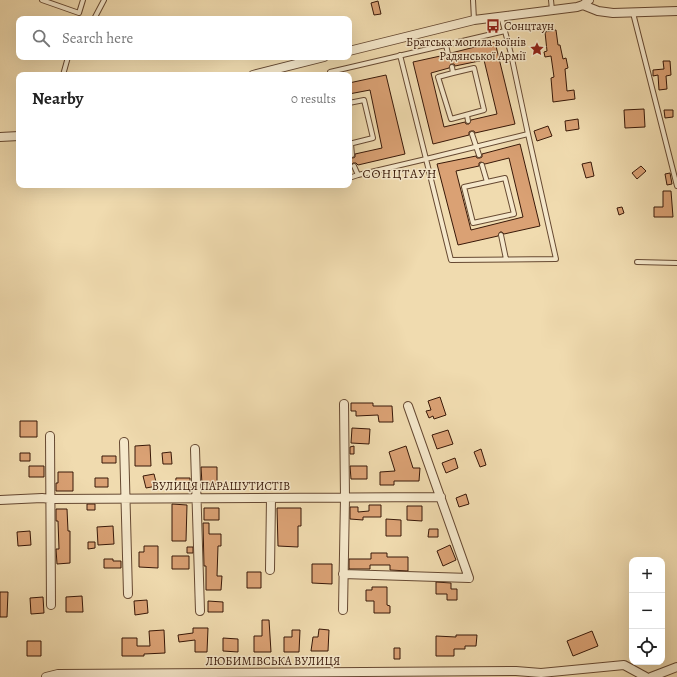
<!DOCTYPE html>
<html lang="en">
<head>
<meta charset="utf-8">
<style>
  body { margin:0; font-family:Alegreya,serif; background:#f6f6f6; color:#222 }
  .controls { position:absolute; right:12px; bottom:12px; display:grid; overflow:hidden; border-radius:8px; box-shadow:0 4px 16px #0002 }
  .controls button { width:36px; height:36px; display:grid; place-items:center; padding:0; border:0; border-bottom:1px solid #e0e0e0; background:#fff; color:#222; font:20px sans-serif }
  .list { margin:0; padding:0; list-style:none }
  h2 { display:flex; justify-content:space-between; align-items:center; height:52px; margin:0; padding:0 16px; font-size:17px }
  h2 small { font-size:13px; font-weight:400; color:#767676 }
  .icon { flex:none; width:22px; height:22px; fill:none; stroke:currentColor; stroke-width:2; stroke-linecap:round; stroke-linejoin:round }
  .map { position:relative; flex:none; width:677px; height:677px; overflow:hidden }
  .search { position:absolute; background:#fff; box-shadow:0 4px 16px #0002; left:16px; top:16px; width:336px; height:44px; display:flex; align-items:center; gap:10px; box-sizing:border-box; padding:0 14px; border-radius:8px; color:#767676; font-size:15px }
  .panel { position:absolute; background:#fff; box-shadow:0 4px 16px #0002; left:16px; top:72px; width:336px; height:116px; border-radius:8px }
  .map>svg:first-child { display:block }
  .building { fill:#daa174; stroke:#381808; fill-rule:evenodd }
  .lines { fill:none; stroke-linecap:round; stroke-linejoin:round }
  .service-casing { stroke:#664932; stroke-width:6 }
  .minor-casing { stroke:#664932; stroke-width:10 }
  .service { stroke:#f5e8cb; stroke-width:4 }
  .minor { stroke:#f5e8cb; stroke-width:8 }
  .labels { text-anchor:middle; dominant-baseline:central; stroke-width:3; stroke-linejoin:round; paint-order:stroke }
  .poi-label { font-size:12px; fill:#381808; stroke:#f5e8cb; text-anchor:start }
  .street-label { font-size:12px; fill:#381808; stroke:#f5e8cb }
  .neighbourhood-label { font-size:13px; letter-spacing:1px; fill:#381808; stroke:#f5e8cb }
</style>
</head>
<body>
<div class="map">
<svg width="677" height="677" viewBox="0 0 677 677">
  <rect width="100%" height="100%" fill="#f0dbaf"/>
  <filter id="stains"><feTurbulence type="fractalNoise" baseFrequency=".005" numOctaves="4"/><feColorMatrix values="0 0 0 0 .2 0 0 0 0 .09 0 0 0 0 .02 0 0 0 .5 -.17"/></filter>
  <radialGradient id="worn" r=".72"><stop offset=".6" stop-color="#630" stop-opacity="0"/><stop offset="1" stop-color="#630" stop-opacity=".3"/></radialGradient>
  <path class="building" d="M378 1 381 14 374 15 371 3Z
    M556 30 558 45H560L563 59 566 58 568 68 565 69 567 91 574 90 575 99 553 102 551 78 554 77 551 56 545 57 544 52 547 51 545 32Z
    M495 42 515 124 475 133 474 131H471L469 132V135L433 144 413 62 445 55 447 57H449L451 53ZM484 60 497 114 471 120 469 124H466L465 122 444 127 431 73 449 68 451 64H454L455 66Z
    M663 61H670L671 75 666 76 667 89 659 90 658 75 653 76V70L664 69Z
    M386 75 405 154 358 165 356 163H353L349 168V157L353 158 355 157V154L382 148 370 90 349 94V83Z
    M644 109 645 127 625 128 624 110Z
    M664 110H673V117L665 118Z
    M578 119 579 129 566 131 565 121Z
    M548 126 552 136 537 141 534 131Z
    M520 144 540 226 504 234 502 232H500L498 236 458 245 437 164 476 156 477 158H480L482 157V154ZM509 158 523 217 471 230 456 171 479 166V163L481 162 485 164Z
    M591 162 594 176 586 178 582 164Z
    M641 166 646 171 637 179 632 173Z
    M670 173 672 184 667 185 665 174Z
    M663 191H671L673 217H654V207H663Z
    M622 207 624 213 619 215 617 208Z
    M440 397 446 415 434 419 433 416 429 418 426 411 431 410 428 401Z
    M351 403H373V406H392L393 422H379L378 415 356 416V411H351Z
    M20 421H37V437H20Z
    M352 428 370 429 369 444 351 443Z
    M448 430 453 444 437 449 432 435Z
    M150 445 151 466H135V446Z
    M354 446V454H350V447Z
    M406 446 413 468H420L419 481H394V485H380V472L395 471 389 452Z
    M481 449 486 465 480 467 474 452Z
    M171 452 172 464H163L162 453Z
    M20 453H30V461H20Z
    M102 456H116V463H102Z
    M455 458 458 468 446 473 442 463Z
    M29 466H44V477H29Z
    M350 466H367V479H351Z
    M201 467H217V484H202Z
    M58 472H73V491H56V483H58Z
    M154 474 157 486 146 488 143 476Z
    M95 478H108V487H95Z
    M176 478H190V489H175Z
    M466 494 469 504 459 507 456 498Z
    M87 504H95V510H87Z
    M172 504 187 505 186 541H172Z
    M369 505H381V517H363V520L350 519V507H358V512L369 511Z
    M407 506H422V521L407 520Z
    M204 508H219V520H204Z
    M277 508H301V526H298V547L278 546Z
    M56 509H67L68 531H70V563L57 564 56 549H59L58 521H56Z
    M386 519 401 520V536H386Z
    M203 523H209V534H221V546H218L217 576H222L221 590H206V566H204Z
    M113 526 114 544 98 545 97 527Z
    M429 529H438V537H428Z
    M30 531 31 545 18 546 17 532Z
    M88 542H95V548L88 549Z
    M450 545 456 560 443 566 437 551Z
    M144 546H158V568L139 567V552H144Z
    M187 547H193V553H187Z
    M371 553H387V557H408V571L390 570V565H370V569H349V559H371Z
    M172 556H189V569H172Z
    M104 559H113V561H121V568H104Z
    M312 564H332V584L312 583Z
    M247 572H261V588H247Z
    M436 582 451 583V589H457V600H447V594H436Z
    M372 587H387V605L390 606V613H374V601H366V590H372Z
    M0 592H8L7 617H0Z
    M82 596 83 612H66V597Z
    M43 597 44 613 31 614 30 598Z
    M147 600 148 613 135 615 134 601Z
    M208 601 223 602V612H208Z
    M262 620H269L271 652H254V636H262Z
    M193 628H208L207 652H195V640L179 642 178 635 193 633Z
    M319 629 329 630 328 651H311L313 637H318Z
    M164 630 165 653 144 654V656H122V638H137V646H150L149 631Z
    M292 630H300L299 652H284V637H292Z
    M592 631 598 646 573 656 567 641Z
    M456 635H477L476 646H465V649H454V656H436V636L456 637Z
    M223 638 238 639V652L223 651Z
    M27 641H41V656H27Z
    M394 648H400V659H394Z"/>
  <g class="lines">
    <defs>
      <path id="service" d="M42 0 79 13 83 0
        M473 0 474 20
        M551 0 552 10
        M633 13 677 186
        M94 19 104 0
        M446 45 448 54
        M400 55 426 159 528 134 511 54 501 16
        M452 67 453 73 474 68 484 110 451 119 438 77 453 73
        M63 75 68 57
        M331 75 330 72 505 31
        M349 103 364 100 373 138 349 144
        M467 115 468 121
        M472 134 479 155
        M351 144 352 155
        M482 165 487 182 505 178 514 214 473 223 464 187 487 182
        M354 166 358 175 426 159 451 260 556 259 528 134
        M349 178 358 175
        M501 235 506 259
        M637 262 677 263"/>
      <path id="minor" d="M583 5 598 11 613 13 677 11
        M349 51 474 20 577 7 583 5 589 0
        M253 75 324 57
        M0 137 19 136
        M50 436 51 605
        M124 442 128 594
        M195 449 200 611
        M0 500 42 498 51 499 441 497
        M270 570 271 498
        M343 574 469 578 408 406
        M343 610 345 498 344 404
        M46 677 58 674 516 671 541 673 624 665 646 677
        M651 677 677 667"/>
    </defs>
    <use href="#service" class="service-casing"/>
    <use href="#minor" class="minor-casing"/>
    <use href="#service" class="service"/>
    <use href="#minor" class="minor"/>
  </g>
  <defs>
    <symbol id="bus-bare" viewBox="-9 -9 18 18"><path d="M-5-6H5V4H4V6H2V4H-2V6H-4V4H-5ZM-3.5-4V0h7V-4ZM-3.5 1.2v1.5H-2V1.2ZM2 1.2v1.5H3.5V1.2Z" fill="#8f2418" stroke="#f5e8cb" stroke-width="2.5" paint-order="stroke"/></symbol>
    <symbol id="sight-bare" viewBox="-9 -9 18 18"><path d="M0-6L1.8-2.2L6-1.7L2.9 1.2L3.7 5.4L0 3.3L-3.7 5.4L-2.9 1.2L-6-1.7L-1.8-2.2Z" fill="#8f2418" stroke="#f5e8cb" stroke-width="2.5" paint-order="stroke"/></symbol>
  </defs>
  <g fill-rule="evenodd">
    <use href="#bus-bare" x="483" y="16" width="20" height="20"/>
    <use href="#sight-bare" x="527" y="39" width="20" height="20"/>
  </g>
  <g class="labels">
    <g class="poi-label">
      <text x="504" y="26">Сонцтаун</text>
      <text x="526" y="42" text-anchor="end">Братська могила воїнів<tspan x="526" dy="14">Радянської Армії</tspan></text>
    </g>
    <g class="street-label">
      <text x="221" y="486">ВУЛИЦЯ ПАРАШУТИСТІВ</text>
      <text x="273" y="661">ЛЮБИМІВСЬКА ВУЛИЦЯ</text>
    </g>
    <g class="neighbourhood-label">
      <text x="400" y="173">СОНЦТАУН</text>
    </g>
  </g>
  <rect width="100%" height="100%" filter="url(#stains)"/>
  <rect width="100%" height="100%" fill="url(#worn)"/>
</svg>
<div class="controls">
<button>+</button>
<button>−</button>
<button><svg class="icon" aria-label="locate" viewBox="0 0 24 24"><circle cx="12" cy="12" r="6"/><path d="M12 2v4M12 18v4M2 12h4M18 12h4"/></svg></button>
</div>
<div class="search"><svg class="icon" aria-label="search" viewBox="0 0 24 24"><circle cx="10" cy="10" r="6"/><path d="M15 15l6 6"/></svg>Search here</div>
<section class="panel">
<h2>Nearby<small>0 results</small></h2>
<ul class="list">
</ul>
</section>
</div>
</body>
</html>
